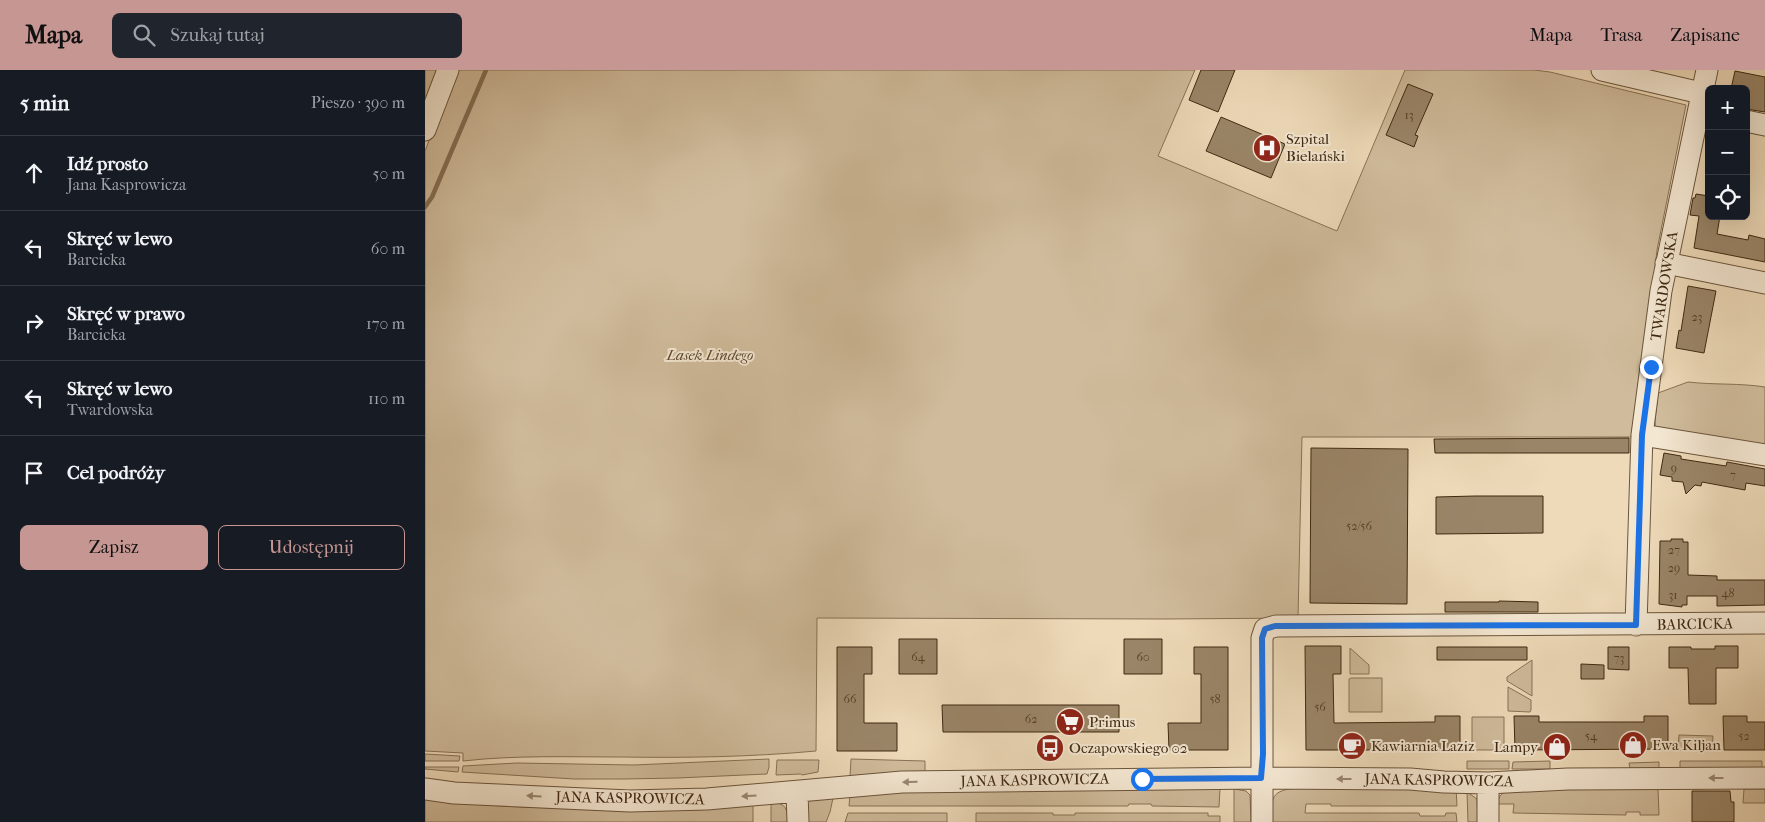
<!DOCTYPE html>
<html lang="pl">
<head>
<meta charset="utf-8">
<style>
  body { margin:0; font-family:"IM FELL French Canon",serif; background:#20242c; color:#f1f3f6 }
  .controls { position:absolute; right:15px; top:15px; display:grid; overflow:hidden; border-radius:8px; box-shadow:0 5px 20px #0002 }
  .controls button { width:45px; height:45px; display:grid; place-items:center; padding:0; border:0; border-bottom:1px solid #363941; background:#171b24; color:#f1f3f6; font:25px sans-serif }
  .stop { position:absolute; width:15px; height:15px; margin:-11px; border:4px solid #1a73e8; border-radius:50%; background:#fff }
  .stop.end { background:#1a73e8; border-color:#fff; box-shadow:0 1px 5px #0008 }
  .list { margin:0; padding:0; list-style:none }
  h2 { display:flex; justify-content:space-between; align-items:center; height:65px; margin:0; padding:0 20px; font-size:21px }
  h2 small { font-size:16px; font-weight:400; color:#9ea1a6 }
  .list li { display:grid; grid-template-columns:32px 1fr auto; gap:15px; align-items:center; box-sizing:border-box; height:75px; padding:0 20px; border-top:1px solid #363941 }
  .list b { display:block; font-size:19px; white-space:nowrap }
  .list p { margin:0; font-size:16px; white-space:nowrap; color:#9ea1a6 }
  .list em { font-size:16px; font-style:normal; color:#9ea1a6 }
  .actions { display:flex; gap:10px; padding:15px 20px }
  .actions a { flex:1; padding:11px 0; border:1px solid #c59692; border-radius:8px; text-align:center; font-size:18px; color:#c59692 }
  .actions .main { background:#c59692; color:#111 }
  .icon { flex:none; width:28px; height:28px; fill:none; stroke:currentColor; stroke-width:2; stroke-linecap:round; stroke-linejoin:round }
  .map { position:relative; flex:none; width:1340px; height:752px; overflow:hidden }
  header { display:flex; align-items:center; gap:30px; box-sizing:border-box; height:70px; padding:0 25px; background:#c59692; color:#111 }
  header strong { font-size:24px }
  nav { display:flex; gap:28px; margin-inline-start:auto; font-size:18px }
  .search { width:350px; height:45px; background:#20242c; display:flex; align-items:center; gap:12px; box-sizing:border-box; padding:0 18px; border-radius:8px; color:#9ea1a6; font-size:19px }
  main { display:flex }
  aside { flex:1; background:#171b24 }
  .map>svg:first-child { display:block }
  .green { fill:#d0bc9c; stroke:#887256 }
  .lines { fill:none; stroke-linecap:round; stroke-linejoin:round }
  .stream { stroke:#846f54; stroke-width:4.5 }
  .building { fill:#9a8568; stroke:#3f2911 }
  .minor-casing { stroke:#6b553b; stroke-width:23 }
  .minor { stroke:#f4e7d2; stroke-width:21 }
  .oneway { fill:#9a8872 }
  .route { stroke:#1a73e8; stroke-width:6 }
  .labels { text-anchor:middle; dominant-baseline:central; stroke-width:4; stroke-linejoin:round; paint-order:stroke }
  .number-label { font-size:12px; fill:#564027 }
  .poi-label { font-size:15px; fill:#3f2911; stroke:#f4e7d2; text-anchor:start }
  .street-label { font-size:15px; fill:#3f2911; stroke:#f4e7d2 }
  .park-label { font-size:15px; font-style:italic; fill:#5c462d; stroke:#f4e7d2 }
</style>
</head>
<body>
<header>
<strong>Mapa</strong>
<div class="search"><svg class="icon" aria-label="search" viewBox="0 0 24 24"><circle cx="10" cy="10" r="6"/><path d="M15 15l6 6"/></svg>Szukaj tutaj</div>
<nav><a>Mapa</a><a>Trasa</a><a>Zapisane</a></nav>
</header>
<main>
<aside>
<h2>5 min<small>Pieszo · 390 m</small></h2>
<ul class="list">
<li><svg class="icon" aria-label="ahead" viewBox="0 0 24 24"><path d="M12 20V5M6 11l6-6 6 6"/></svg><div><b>Idź prosto</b><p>Jana Kasprowicza</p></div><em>50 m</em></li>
<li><svg class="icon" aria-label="left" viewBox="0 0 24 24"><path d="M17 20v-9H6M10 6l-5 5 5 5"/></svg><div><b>Skręć w lewo</b><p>Barcicka</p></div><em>60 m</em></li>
<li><svg class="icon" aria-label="right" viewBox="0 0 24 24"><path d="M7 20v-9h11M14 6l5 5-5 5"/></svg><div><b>Skręć w prawo</b><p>Barcicka</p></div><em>170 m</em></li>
<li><svg class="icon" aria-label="left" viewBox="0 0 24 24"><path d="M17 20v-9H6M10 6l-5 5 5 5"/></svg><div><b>Skręć w lewo</b><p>Twardowska</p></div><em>110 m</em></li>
<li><svg class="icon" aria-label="arrive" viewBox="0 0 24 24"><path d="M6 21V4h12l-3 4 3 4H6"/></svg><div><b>Cel podróży</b></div></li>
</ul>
<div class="actions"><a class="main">Zapisz</a><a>Udostępnij</a></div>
</aside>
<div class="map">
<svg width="1340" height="752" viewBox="0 0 1340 752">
  <rect width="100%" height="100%" fill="#eedab9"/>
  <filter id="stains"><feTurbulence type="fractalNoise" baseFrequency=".004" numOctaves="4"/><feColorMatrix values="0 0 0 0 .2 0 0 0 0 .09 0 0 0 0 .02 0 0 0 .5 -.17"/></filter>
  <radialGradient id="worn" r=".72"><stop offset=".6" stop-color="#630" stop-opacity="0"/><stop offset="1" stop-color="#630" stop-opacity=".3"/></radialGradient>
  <path class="green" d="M0 0H16L0 41Z
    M31 0H770L733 86 912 161 980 0H1109L1125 2 1261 35 1232 180 1211 367H877L873 548 741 549 392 548 391 681C326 687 262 688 197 687 144 687 91 685 38 691V683L0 681V81Z
    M1263 312C1289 315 1315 313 1340 317V375L1231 365 1230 351 1233 323Z
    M925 578 944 595V604H925Z
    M1107 590V626L1082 611V607Z
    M926 608H957V642H924V609Z
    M1083 617 1106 630V640L1105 642 1083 641Z
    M1047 647H1079V680H1047Z
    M1254 665 1288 666 1287 680H1253Z
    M0 684 35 686 34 691H0Z
    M344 689V697L342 704 252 708 199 709H149L37 702 38 696 92 693 209 695Z
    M426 689 500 691V702L425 707Z
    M352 690H394L393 702 377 705 376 704 351 705Z
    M1042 691H1084V699H1042Z
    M1125 691V699H1087L1088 692Z
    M1255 691H1337V699H1255Z
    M1234 692V699H1205L1204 693Z
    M0 697H34L33 702 0 699Z
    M874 718H1031L1032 736H906V734H881L880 743H994L995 746H1020L1021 743H1031L1032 752H846C847 727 845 720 874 718Z
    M1233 718 1234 745H1215V742H1201V745L1088 743 1089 734H1073C1073 726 1077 722 1085 720Z
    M795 719 794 737 727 736 726 734H704L703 736H424L425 725 469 721Z
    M809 719 821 721 825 725 826 752H809Z
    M1319 719H1340V733H1318Z
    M1042 722 1052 729 1053 752H1043Z
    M408 728 405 742 401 752H381L382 732 383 731Z
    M0 729C109 743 218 738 328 735V752H0Z
    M352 733C363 735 362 743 363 752H346V734Z
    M423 743H522V752H420Z
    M551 743H628V745H650V743H783V746H795V752H551Z"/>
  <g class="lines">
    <path class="stream" d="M0 137 7 127 61 0"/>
  </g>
  <path class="building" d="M776 0H810L793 42 764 30Z
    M1310 1 1340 7V42L1321 39V19H1306Z
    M983 14 1008 24 990 65 993 66 989 77 961 65Z
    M796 47 860 74 846 108 781 81Z
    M1271 124 1284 126V146H1295L1292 164 1323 170 1324 165 1340 169V192L1269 178 1274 146 1265 145 1268 128H1270Z
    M1263 216 1291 221 1279 283 1251 278 1254 260 1256 261Z
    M1204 368V383H1010L1009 369Z
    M886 378 983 379 982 534 885 533Z
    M1239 383 1256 386V389L1301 396 1302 392 1340 399V416L1321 413 1320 420 1277 412 1276 416 1270 415 1261 424 1258 412 1247 411V407L1235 405Z
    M1050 426H1118V463L1011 464V427Z
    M1246 469H1258V472H1263V505L1292 506V510H1340V535L1292 536V526H1262V535H1257V537L1234 534 1235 471H1246Z
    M1074 531 1113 532V542H1020V532H1074Z
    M474 569H512V604H474Z
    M699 569H737V604H699Z
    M880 576H916V604H908L909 653 1010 652V646H1035V680H881Z
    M1290 576H1313V598H1291V634H1264L1263 598H1244V577H1266V579H1290Z
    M412 577H447V604H439V653H472V681H412Z
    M769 577H803V680H744L743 653H776V604H769Z
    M1012 577H1102V590H1012Z
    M1183 577H1204V600L1183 599Z
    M1156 594 1179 595V609H1156Z
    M517 635H694V662H518Z
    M1089 646H1114V652H1219V646H1243V679L1090 680Z
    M1298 646H1322V652H1340V680H1299Z
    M1267 721H1305L1306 732H1309V752H1267Z"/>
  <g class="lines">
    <defs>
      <path id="minor" d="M1177 0 1276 23
        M1321 51 1340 55
        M0 60 23 0
        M1241 193 1340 213
        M1217 365 1340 385
        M1211 555 1217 365 1236 221 1282 0
        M1063 713V752
        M0 719 29 723 205 731 282 729 477 712 836 708 985 709 1019 712 1063 713 1143 709 1340 708
        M372 722 373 752
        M837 752V568L840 559 851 556 1340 553"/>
    </defs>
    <use href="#minor" class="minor-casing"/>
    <use href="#minor" class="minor"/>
  </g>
  <defs><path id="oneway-solid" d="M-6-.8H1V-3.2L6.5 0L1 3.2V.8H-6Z" transform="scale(1.25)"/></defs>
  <g class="oneway">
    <use href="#oneway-solid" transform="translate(1291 708) rotate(180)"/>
    <use href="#oneway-solid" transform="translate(919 709) rotate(-180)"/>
    <use href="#oneway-solid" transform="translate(485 712) rotate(179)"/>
    <use href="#oneway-solid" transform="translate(109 726) rotate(-177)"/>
    <use href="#oneway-solid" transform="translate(324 726) rotate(176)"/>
  </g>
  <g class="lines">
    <path class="route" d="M717 709 836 708 838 684 837 568 840 559 850 556 1211 555 1217 365 1226 297"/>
  </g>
  <defs>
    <symbol id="hospital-disc" viewBox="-11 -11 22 22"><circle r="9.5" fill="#8f2418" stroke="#f4e7d2"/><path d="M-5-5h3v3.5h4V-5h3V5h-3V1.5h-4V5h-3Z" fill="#fff"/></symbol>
    <symbol id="supermarket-disc" viewBox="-11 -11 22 22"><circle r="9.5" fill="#8f2418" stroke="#f4e7d2"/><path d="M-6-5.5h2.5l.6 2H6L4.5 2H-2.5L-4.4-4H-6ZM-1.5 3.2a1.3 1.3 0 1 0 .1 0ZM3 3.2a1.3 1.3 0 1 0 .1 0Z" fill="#fff"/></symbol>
    <symbol id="shop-disc" viewBox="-11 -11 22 22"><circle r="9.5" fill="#8f2418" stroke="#f4e7d2"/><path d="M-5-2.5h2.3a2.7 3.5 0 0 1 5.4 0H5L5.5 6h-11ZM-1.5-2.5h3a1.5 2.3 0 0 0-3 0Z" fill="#fff"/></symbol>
    <symbol id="cafe-disc" viewBox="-11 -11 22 22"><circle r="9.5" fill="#8f2418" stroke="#f4e7d2"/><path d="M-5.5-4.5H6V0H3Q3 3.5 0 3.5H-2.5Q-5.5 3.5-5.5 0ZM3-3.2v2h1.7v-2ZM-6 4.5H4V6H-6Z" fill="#fff"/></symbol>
    <symbol id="bus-disc" viewBox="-11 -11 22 22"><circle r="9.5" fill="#8f2418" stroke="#f4e7d2"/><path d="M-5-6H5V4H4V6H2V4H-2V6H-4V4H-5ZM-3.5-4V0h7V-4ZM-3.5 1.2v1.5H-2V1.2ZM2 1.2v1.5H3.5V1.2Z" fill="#fff"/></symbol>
  </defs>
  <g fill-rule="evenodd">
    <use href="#hospital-disc" x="826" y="62" width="32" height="32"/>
    <use href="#supermarket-disc" x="629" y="636" width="32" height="32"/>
    <use href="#shop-disc" x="1192" y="659" width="32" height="32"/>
    <use href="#cafe-disc" x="911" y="660" width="32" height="32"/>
    <use href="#shop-disc" x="1116" y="661" width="32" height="32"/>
    <use href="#bus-disc" x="609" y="662" width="32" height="32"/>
  </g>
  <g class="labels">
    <g class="number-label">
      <text x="984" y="45">13</text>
      <text x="1272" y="247">23</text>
      <text x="1249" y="398">9</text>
      <text x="1308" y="405">7</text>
      <text x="934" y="456">52/56</text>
      <text x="1249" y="480">27</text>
      <text x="1249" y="498">29</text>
      <text x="1303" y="523">48</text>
      <text x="1248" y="525">31</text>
      <text x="493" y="587">64</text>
      <text x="718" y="587">60</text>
      <text x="1194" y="588">73</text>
      <text x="425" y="629">66</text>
      <text x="790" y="629">58</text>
      <text x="895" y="637">56</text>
      <text x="606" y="649">62</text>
      <text x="1166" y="666">54</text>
      <text x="1319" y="666">52</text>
    </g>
    <g class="poi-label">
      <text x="861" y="69">Szpital<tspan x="861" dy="17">Bielański</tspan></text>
      <text x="664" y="652">Primus</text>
      <text x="1227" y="675">Ewa Kiljan</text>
      <text x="946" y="676">Kawiarnia Laziz</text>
      <text x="1113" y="677" text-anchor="end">Lampy</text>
      <text x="644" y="678">Oczapowskiego 02</text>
    </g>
    <g class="street-label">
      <text transform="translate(1239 216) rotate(-81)">TWARDOWSKA</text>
      <text transform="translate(1270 554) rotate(-1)">BARCICKA</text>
      <text transform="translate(610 710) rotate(-1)">JANA KASPROWICZA</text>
      <text transform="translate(1014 710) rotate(1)">JANA KASPROWICZA</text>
      <text transform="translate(205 728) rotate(1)">JANA KASPROWICZA</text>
    </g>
    <g class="park-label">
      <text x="285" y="285">Lasek Lindego</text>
    </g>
  </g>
  <rect width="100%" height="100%" filter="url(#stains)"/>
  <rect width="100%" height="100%" fill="url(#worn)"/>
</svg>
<div class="controls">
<button>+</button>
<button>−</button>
<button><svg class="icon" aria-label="locate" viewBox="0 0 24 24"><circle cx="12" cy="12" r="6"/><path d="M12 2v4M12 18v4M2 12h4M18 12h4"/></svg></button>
</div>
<div class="stop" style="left:717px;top:709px"></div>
<div class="stop end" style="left:1226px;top:297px"></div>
</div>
</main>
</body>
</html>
